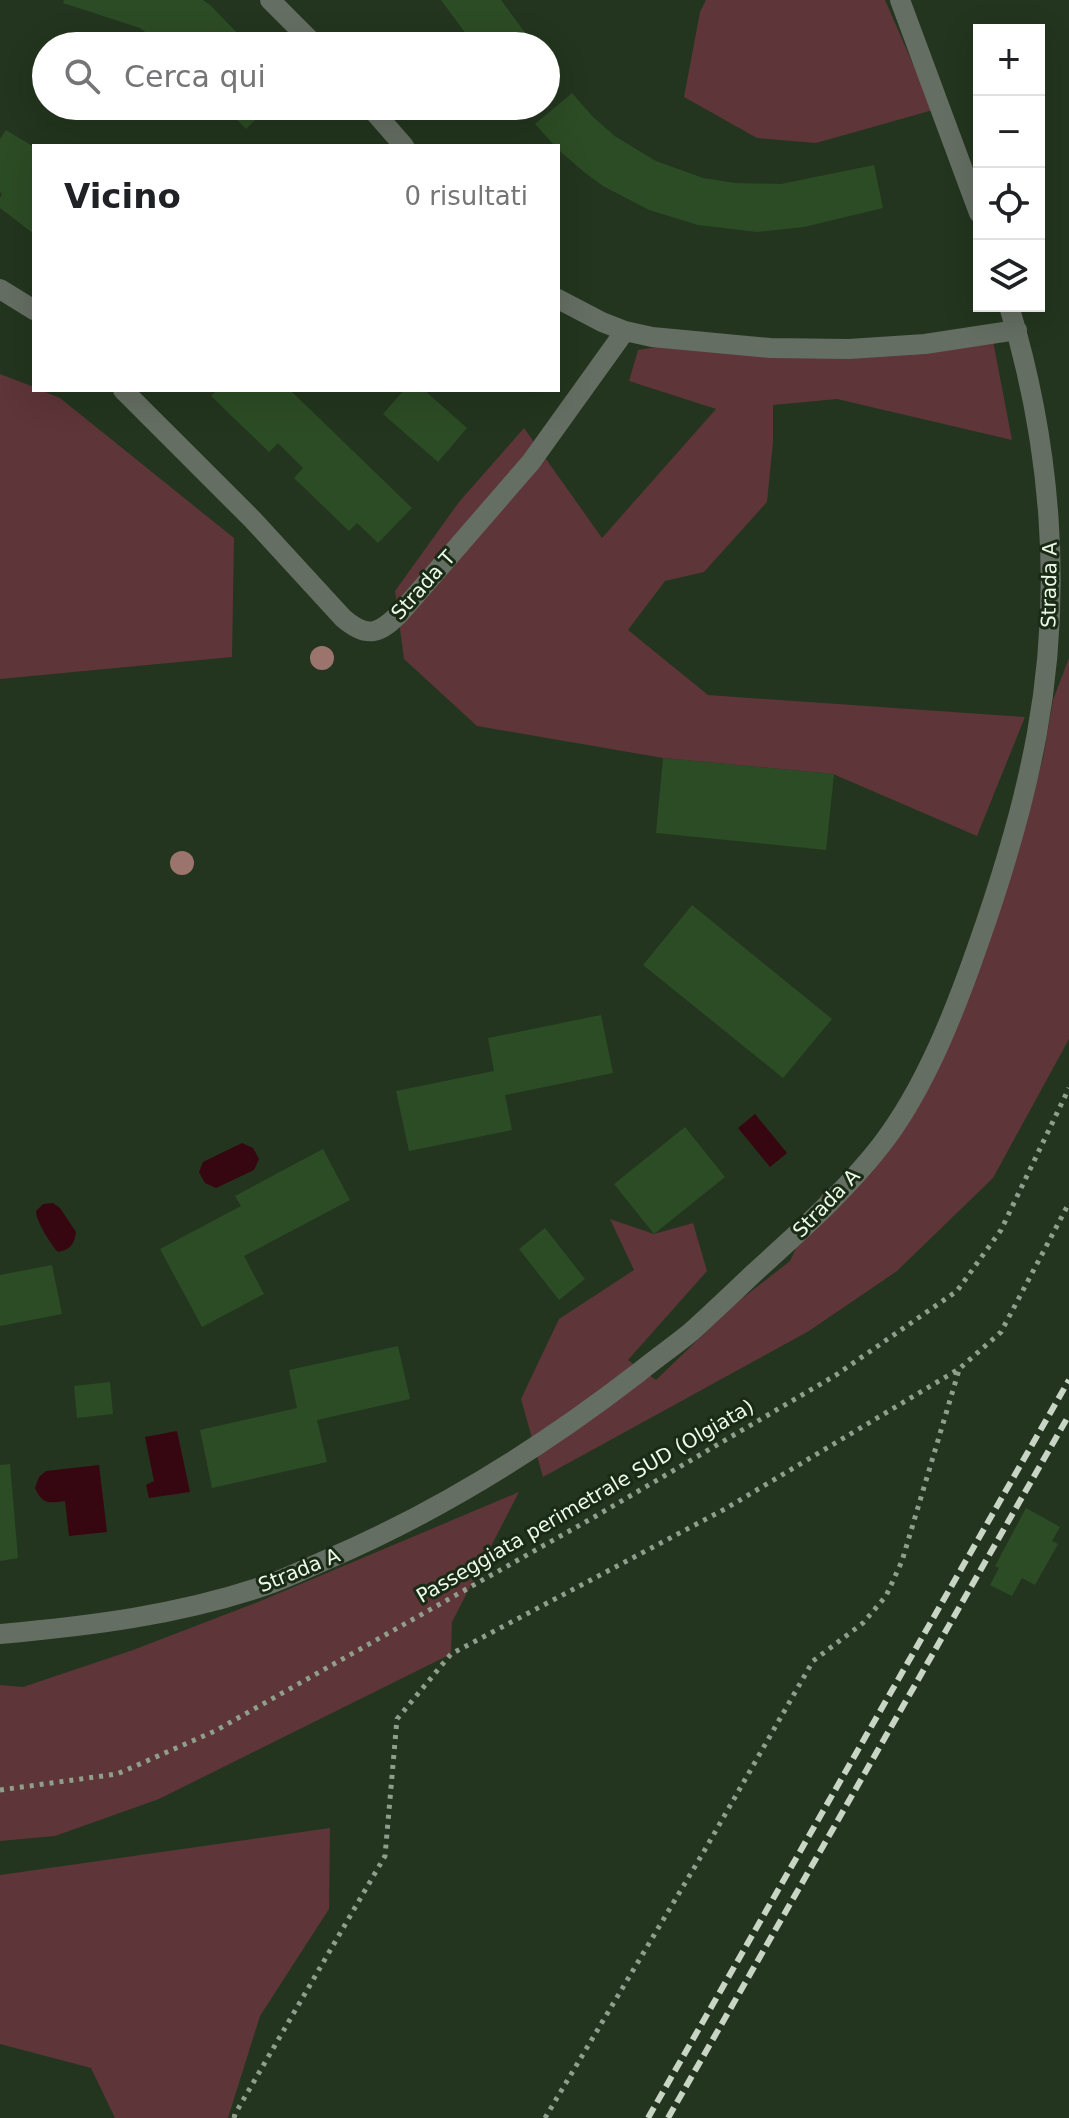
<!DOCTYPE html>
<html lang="it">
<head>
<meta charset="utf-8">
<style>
  body { margin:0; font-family:"DejaVu Sans",sans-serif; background:#f2f2f2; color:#202124 }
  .controls { position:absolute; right:24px; top:24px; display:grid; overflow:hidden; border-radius:0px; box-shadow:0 8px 32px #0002 }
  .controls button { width:72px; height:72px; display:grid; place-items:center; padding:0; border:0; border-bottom:2px solid #e0e0e0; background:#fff; color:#202124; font:40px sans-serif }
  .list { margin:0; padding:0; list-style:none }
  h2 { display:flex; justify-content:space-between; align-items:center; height:104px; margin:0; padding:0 32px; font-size:34px }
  h2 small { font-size:26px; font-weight:400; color:#757577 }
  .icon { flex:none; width:44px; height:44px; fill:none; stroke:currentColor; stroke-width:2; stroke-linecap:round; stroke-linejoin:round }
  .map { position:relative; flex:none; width:1069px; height:2118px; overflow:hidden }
  .search { position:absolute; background:#fff; box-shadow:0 8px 32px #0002; left:32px; top:32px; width:528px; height:88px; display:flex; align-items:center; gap:20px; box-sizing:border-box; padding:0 28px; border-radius:44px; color:#757577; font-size:30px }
  .panel { position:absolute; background:#fff; box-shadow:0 8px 32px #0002; left:32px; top:144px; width:528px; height:248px; border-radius:0px }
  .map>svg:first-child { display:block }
  .green { fill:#5e3539 }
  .water { fill:#360710 }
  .building { fill:#2c4c25 }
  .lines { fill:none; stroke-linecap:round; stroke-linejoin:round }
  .path { stroke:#909f8c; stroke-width:5; stroke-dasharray:4 6; stroke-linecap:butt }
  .street { stroke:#656e63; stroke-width:20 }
  .rail { stroke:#c8d5c5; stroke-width:6; stroke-dasharray:12 6; stroke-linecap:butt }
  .tree { fill:#9b746e }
  .labels { text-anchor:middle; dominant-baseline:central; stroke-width:6; stroke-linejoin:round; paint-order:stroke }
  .street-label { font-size:20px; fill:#edf9ea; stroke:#192b14 }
</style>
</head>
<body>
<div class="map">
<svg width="1069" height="2118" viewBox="0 0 1069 2118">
  <rect width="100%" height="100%" fill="#23351e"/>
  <path class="green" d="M706 0H885L933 110 816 143 757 138 684 97 700 12Z
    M993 341 1012 440 837 399 773 405V442L767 502 704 572 665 581 628 630 708 695 1025 717 977 836 833 774 663 758 477 726 404 659 395 591 459 502 524 428 602 538 716 409 629 381 638 350 687 342Z
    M0 374 34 387V390H40L60 398 234 538 232 657 0 679Z
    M1069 658V1039L993 1178 897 1271 809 1331 543 1477 521 1399 559 1319 634 1270 610 1219 654 1234 693 1223 707 1271 628 1360 656 1380 735 1304 790 1261 821 1195 897 1138 1018 852 1043 758 1053 700Z
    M519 1492 452 1622 451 1654 159 1799 55 1836 0 1841V1685L23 1687 133 1650 258 1602Z
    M330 1828 329 1909 260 2016 228 2118H115L91 2068 0 2044V1875Z"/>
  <path class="water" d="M755 1114 787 1153 770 1167 738 1128Z
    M242 1143 253 1148 259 1159 254 1170 216 1188 205 1183 199 1172 203 1162Z
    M53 1203 60 1208 76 1232C74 1245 71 1249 58 1252 51 1245 36 1221 36 1211L43 1204Z
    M177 1431 190 1492 149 1498 146 1485 154 1481 145 1437Z
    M99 1465 107 1532 69 1536 65 1501C48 1503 43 1505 35 1488L39 1477 46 1471Z"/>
  <path class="building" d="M64 0H203L210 5 250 46H163L140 28 63 3Z
    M441 0H501L534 45 475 46Z
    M572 93 593 117 616 137 656 161 703 178 735 183 781 184 874 165 883 208 804 227 757 232 698 225 649 210 603 186 584 172 562 153 558 149V146H555L535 124Z
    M224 106H269L246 129Z
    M6 130 34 147V234L0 208V198L2 194 0 192V139Z
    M217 390H290L412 508 378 543 357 523 349 531 294 478 303 468 278 443 269 452 211 396Z
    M404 390H424L467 428 438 462 383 414Z
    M663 758 834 774 826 850 656 833Z
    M692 905 832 1019 783 1078 643 965Z
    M601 1015 613 1073 505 1095 512 1130 409 1151 396 1091 494 1071 488 1038Z
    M685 1127 725 1177 654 1234 614 1184Z
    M323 1149 350 1200 244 1256 264 1294 202 1327 160 1249 241 1206 235 1196Z
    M545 1228 585 1279 559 1300 519 1249Z
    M52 1265 62 1314 0 1326V1275Z
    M398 1346 410 1399 317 1420 327 1462 212 1488 200 1430 297 1408 289 1370Z
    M110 1382 113 1414 77 1418 74 1386Z
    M10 1464 18 1558 0 1561V1465Z
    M1026 1508 1060 1527 1052 1541 1058 1544 1035 1585 1022 1578 1012 1596 990 1585 999 1568 995 1566Z"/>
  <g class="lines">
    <path class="path" d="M0 1790 117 1774 215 1731 596 1516 836 1375 957 1291 1001 1230 1069 1088
      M234 2118 235 2114 385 1856 397 1719 451 1654 725 1509 959 1369 1001 1332 1069 1203
      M545 2118 703 1853 813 1661 863 1623 886 1596 902 1561 959 1370"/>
    <path class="street" d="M270 0 316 46
      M900 0 979 213
      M369 106 404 146
      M0 289 34 310
      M558 299 602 322 625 331 652 337 770 348 849 349 925 344 1017 330
      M123 390 253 520 343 618C368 640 381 633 402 611L531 462 625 331
      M0 1634C90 1626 178 1615 264 1586 285 1579 305 1569 326 1560 438 1512 541 1448 638 1373 655 1359 674 1346 691 1332 712 1313 733 1293 754 1273 799 1232 845 1192 882 1144 925 1088 955 1011 978 945 1002 877 1024 805 1037 733 1063 591 1051 444 1009 306"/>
    <path class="rail" d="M648 2118 1069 1380
      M668 2118 1069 1415"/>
  </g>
  <g class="tree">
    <circle cx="322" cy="658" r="12"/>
    <circle cx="182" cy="863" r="12"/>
  </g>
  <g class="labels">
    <g class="street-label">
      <text transform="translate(423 585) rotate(-48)">Strada T</text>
      <text transform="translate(1049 585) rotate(-89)">Strada A</text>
      <text transform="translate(826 1203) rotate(-46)">Strada A</text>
      <text transform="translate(585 1501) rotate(-30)">Passeggiata perimetrale SUD (Olgiata)</text>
      <text transform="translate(299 1570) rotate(-22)">Strada A</text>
    </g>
  </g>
</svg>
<div class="controls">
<button>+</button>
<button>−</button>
<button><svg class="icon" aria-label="locate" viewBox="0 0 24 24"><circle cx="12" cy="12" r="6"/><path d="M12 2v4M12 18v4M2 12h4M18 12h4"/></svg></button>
<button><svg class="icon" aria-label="layers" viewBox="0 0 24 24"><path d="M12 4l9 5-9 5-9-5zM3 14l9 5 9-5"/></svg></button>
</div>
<div class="search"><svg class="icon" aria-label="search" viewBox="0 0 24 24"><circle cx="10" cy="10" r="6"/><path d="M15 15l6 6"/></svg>Cerca qui</div>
<section class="panel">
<h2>Vicino<small>0 risultati</small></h2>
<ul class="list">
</ul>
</section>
</div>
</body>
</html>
